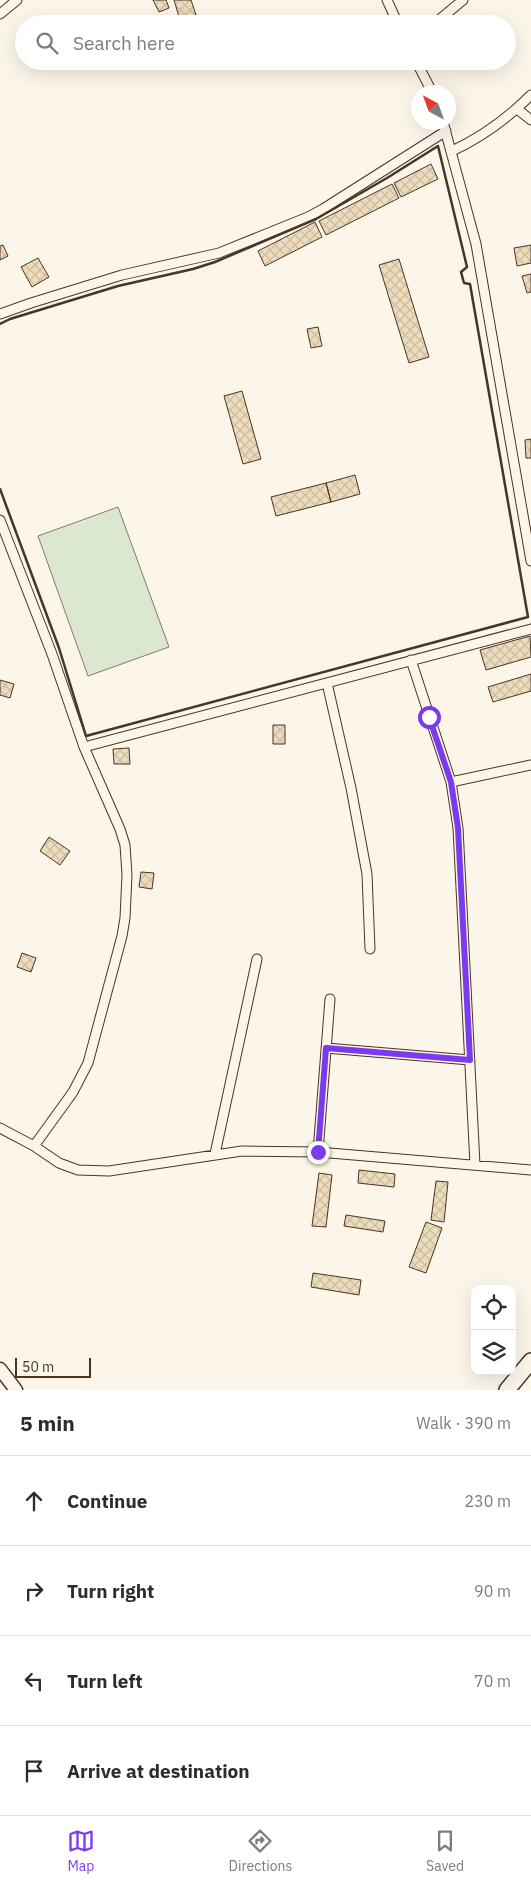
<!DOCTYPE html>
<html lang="en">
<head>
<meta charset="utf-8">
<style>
  body { margin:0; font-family:"IBM Plex Sans",sans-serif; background:#f7f7f7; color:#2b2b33 }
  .controls { position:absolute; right:15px; bottom:15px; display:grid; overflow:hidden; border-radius:10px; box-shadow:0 5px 20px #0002 }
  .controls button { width:45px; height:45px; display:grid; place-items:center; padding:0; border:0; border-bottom:1px solid #e1e1e2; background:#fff; color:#2b2b33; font:25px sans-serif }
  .compass { position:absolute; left:411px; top:85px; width:45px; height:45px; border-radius:50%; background:#fff; box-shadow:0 5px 20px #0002; rotate:319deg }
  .scale { position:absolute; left:15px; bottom:12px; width:76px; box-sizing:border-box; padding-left:5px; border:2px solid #4a3520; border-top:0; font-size:14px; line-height:18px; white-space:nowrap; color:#4a3520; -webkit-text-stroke:4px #fbf6e9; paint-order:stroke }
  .stop { position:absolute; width:15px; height:15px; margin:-11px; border:4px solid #7c3aed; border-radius:50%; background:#fff }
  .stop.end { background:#7c3aed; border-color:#fff; box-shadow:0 1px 5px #0008 }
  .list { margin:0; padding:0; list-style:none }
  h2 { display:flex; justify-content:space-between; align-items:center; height:65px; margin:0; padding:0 20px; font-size:21px }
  h2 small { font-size:16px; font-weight:400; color:#7c7c81 }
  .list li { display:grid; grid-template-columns:32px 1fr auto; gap:15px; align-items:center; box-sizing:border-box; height:90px; padding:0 20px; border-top:1px solid #e1e1e2 }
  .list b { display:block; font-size:19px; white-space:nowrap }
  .list em { font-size:16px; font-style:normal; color:#7c7c81 }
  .icon { flex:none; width:28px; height:28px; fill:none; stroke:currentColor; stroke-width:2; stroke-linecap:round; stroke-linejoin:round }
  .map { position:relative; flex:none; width:531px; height:1390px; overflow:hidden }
  .search { position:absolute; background:#fff; box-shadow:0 5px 20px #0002; left:15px; right:15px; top:15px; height:55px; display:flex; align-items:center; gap:12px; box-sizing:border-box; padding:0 18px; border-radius:28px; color:#7c7c81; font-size:19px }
  .sheet { height:425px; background:#fff }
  nav { display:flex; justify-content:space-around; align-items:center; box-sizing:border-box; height:70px; border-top:1px solid #e1e1e2; background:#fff; font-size:14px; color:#7c7c81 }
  nav a { display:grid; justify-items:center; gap:2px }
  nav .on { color:#7c3aed }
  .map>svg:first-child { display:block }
  .green { fill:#dce7d0; stroke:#887966 }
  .building { fill:url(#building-cross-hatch); stroke:#4a3520 }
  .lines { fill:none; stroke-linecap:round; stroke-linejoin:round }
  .street-casing { stroke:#4a3520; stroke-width:11 }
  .secondary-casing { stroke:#4a3520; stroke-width:15 }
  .primary-casing { stroke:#4a3520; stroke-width:18 }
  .street { stroke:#fbf6e9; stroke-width:9 }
  .secondary { stroke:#fbf6e9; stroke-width:12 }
  .primary { stroke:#fbf6e9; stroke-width:15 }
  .wall { stroke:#4a3520; stroke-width:2.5 }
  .route { stroke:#7c3aed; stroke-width:6 }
</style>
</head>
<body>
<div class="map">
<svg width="531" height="1390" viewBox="0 0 531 1390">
  <defs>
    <pattern id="building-cross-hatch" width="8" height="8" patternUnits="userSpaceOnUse" patternTransform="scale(1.25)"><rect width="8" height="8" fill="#ecdcbc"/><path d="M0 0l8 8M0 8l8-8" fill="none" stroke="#ccbda1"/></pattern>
  </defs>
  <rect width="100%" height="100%" fill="#fbf6e9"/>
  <path class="green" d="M118 507 169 647 88 676 38 536Z"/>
  <path class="building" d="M153 0H166L169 8 159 12Z
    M174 0H191L196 15 180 20Z
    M431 164 438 179 401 197 394 183Z
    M392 184 399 198 326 235 319 221Z
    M315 222 322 237 265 266 258 251Z
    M3 245 8 256 0 260V246Z
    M531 245V263L517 266 514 248Z
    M38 258 49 277 32 287 21 267Z
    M399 259 429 357 409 363 379 265Z
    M531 274V292L527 293 522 276Z
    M318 327 322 346 311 348 307 329Z
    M242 391 261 459 243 464 224 396Z
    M531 439V458H526L525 440Z
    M355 475 360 494 331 502 326 483Z
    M326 483 331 502 276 516 271 497Z
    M530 636 531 657 486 670 480 650Z
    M531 674V691L493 702 488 687Z
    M0 680 14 684 10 698 0 695Z
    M273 725H285V744H273Z
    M129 748 130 764H114L113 749Z
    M49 837 70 851 60 865 40 851Z
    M141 872 154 873 152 889 139 887Z
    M22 953 36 958 31 972 17 967Z
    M359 1170 395 1174 394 1187 358 1183Z
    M319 1173 332 1175 326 1227 312 1226Z
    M436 1181 448 1182 444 1222 431 1220Z
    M346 1215 385 1221 383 1232 344 1226Z
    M426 1222 442 1228 426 1273 409 1267Z
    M313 1273 361 1280 359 1295 311 1287Z"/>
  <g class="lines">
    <defs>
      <path id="street" d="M387 0 398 24
        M0 14 17 0
        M434 24 463 0
        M416 61 432 92
        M517 109 531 120
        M443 122 476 244 531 561
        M452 151C482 137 508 118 531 95
        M0 314 31 303 122 275 219 253 308 217 323 209 446 131
        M0 520 52 654 84 747 120 829 125 845 127 875 125 918 122 936 88 1063 73 1092 34 1146
        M411 660 451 782 458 828 475 1165
        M327 683 351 788 367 874 370 949
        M84 747 531 629
        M451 782 531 765
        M326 1048 470 1060
        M0 1128 34 1146 59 1163 78 1170 109 1171 242 1151 318 1152 531 1170
        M318 1152 330 999
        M215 1154 257 959"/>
      <path id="secondary" d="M0 1369 16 1390"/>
      <path id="primary" d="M507 1390 531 1361"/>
    </defs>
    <use href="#street" class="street-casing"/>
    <use href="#secondary" class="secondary-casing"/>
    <use href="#primary" class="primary-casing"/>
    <use href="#street" class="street"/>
    <use href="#secondary" class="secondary"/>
    <use href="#primary" class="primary"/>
    <path class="wall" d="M0 324 10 319 118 286 193 269 215 262 316 219 387 178 438 146 467 267 461 272 464 283 470 284 528 617 86 736 59 648 0 489"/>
  </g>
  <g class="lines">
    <path class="route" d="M318 1152 326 1048 470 1060 458 828 451 782 429 717"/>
  </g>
</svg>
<div class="controls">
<button><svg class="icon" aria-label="locate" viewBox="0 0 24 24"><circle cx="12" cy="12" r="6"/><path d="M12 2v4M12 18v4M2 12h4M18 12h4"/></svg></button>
<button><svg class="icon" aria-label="layers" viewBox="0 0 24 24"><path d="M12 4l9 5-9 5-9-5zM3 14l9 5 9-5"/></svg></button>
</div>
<svg class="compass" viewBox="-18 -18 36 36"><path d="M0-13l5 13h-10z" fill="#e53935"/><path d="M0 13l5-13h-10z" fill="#7c7c81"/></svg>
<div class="scale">50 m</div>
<div class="stop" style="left:429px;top:717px"></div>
<div class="stop end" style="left:318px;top:1152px"></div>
<div class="search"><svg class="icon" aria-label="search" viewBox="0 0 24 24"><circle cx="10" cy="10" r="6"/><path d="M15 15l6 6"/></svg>Search here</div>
</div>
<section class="sheet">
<h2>5 min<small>Walk · 390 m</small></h2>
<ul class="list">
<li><svg class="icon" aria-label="ahead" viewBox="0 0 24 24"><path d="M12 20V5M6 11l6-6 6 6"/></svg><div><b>Continue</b></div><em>230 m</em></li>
<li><svg class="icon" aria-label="right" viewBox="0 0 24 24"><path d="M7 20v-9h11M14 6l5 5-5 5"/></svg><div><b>Turn right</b></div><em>90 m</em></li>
<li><svg class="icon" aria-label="left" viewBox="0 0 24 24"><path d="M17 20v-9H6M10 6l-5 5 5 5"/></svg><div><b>Turn left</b></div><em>70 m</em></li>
<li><svg class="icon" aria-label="arrive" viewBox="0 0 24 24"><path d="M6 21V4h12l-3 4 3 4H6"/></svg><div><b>Arrive at destination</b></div></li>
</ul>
</section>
<nav>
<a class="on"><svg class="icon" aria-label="map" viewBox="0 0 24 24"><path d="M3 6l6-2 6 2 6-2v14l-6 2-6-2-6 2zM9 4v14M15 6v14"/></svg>Map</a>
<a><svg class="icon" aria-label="directions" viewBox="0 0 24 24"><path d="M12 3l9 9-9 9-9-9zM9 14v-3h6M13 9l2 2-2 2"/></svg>Directions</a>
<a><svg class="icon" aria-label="saved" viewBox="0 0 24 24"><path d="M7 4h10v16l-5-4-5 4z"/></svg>Saved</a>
</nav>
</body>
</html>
